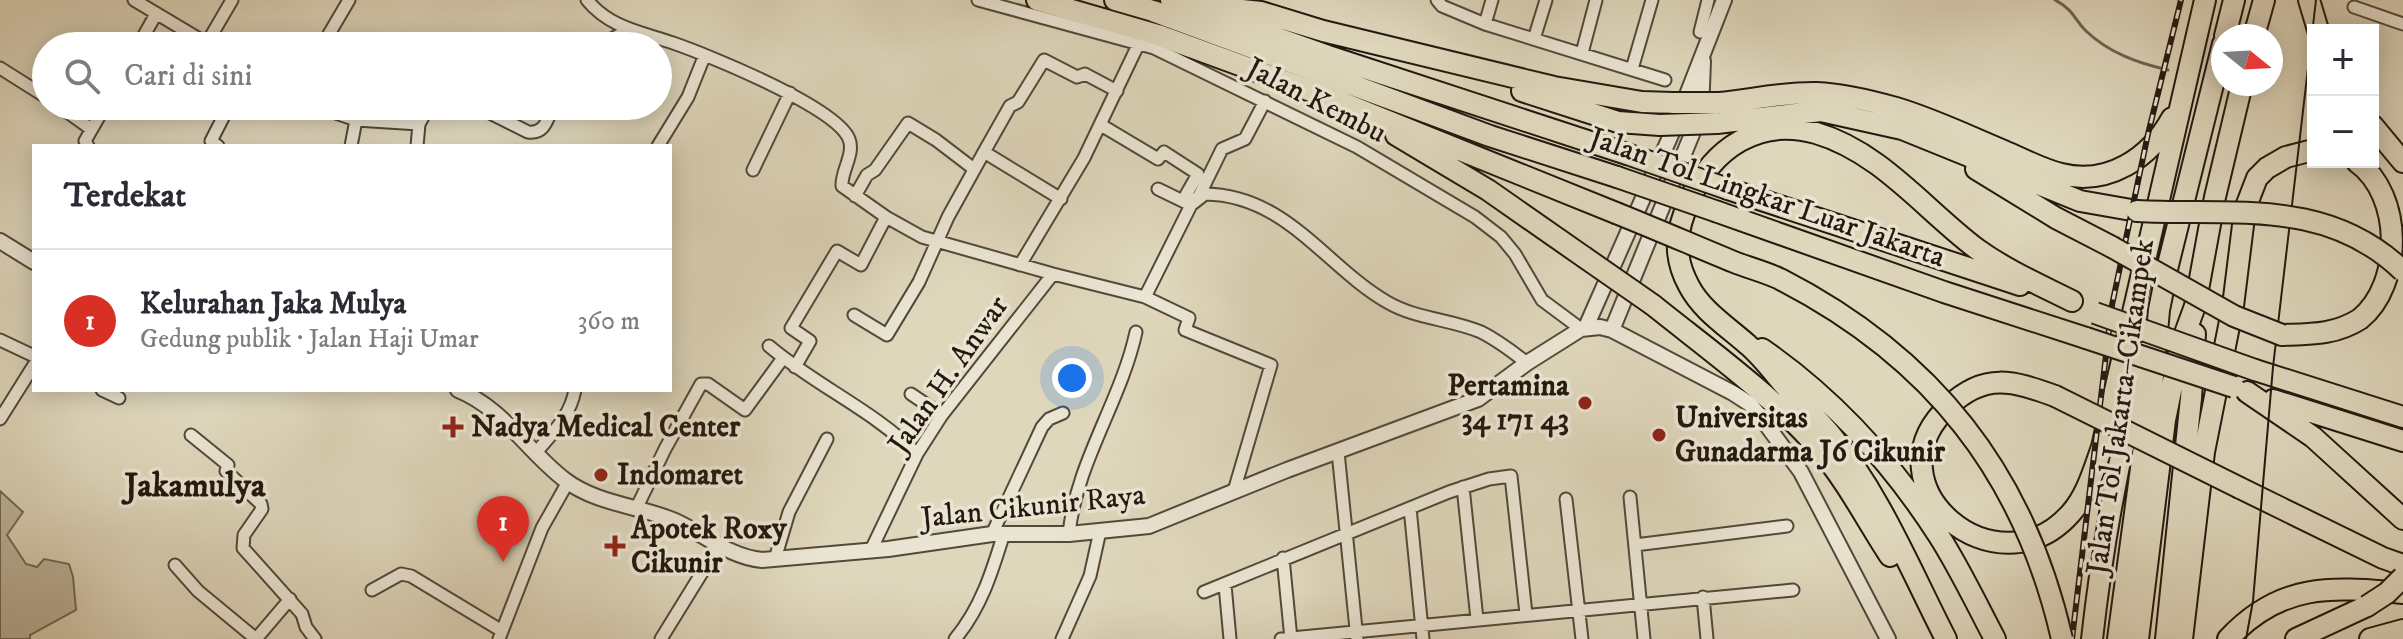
<!DOCTYPE html>
<html lang="id">
<head>
<meta charset="utf-8">
<style>
  body { margin:0; font-family:"IM FELL DW Pica",serif; background:#f7f7f7; color:#2b2b33 }
  .controls { position:absolute; right:24px; top:24px; display:grid; overflow:hidden; border-radius:0px; box-shadow:0 4px 20px #0003 }
  .controls button { width:72px; height:72px; display:grid; place-items:center; padding:0; border:0; border-bottom:2px solid #e1e1e2; background:#fff; color:#2b2b33; font:40px sans-serif }
  .compass { position:absolute; left:2211px; top:24px; width:72px; height:72px; border-radius:50%; background:#fff; box-shadow:0 4px 20px #0003; rotate:108deg }
  .you { position:absolute; left:1072px; top:378px; width:28px; height:28px; margin:-20px; border:6px solid #fff; border-radius:50%; background:#1a73e8; box-shadow:0 0 0 12px #1a73e833 }
  .badge { display:grid; place-items:center; width:52px; height:52px; border-radius:50%; background:#d93025; color:#fff; font-size:26px; font-weight:700 }
  .pin { position:absolute; translate:-50% -66px; filter:drop-shadow(0 2px 4px #0008) }
  .pin::after { content:''; position:absolute; top:42px; width:28px; height:24px; background:inherit; clip-path:polygon(0 0,100% 0,50% 100%) }
  .list { margin:0; padding:0; list-style:none }
  h2 { display:flex; justify-content:space-between; align-items:center; height:104px; margin:0; padding:0 32px; font-size:34px }
  h2 small { font-size:26px; font-weight:400; color:#7c7c81 }
  .list li { display:grid; grid-template-columns:52px 1fr auto; gap:24px; align-items:center; box-sizing:border-box; height:144px; padding:0 32px; border-top:2px solid #e1e1e2 }
  .list b { display:block; font-size:30px; white-space:nowrap }
  .list p { margin:0; font-size:26px; white-space:nowrap; color:#7c7c81 }
  .list em { font-size:26px; font-style:normal; color:#7c7c81 }
  .icon { flex:none; width:44px; height:44px; fill:none; stroke:currentColor; stroke-width:2; stroke-linecap:round; stroke-linejoin:round }
  .map { position:relative; flex:none; width:2403px; height:639px; overflow:hidden }
  .search { position:absolute; background:#fff; box-shadow:0 4px 20px #0003; left:32px; top:32px; width:640px; height:88px; display:flex; align-items:center; gap:20px; box-sizing:border-box; padding:0 28px; border-radius:44px; color:#7c7c81; font-size:30px }
  .panel { position:absolute; background:#fff; box-shadow:0 4px 20px #0003; left:32px; top:144px; width:640px; height:248px; border-radius:0px }
  .map>svg:first-child { display:block }
  .green { fill:#bfb79f; stroke:#726857; stroke-width:2 }
  .lines { fill:none; stroke-linecap:round; stroke-linejoin:round }
  .stream { stroke:#6e6453; stroke-width:3 }
  .minor-casing { stroke:#53483a; stroke-width:15 }
  .tertiary-casing { stroke:#53483a; stroke-width:18 }
  .motorway-casing { stroke:#24180f; stroke-width:24 }
  .minor { stroke:#eae5d3; stroke-width:11 }
  .tertiary { stroke:#eae5d3; stroke-width:14 }
  .motorway { stroke:#dfd7bc; stroke-width:20 }
  .tram { stroke:#24180f; stroke-width:2 }
  .rail-casing { stroke:#24180f; stroke-width:6 }
  .rail { stroke:#eae5d3; stroke-width:3; stroke-dasharray:9; stroke-linecap:butt }
  .motorway-bridge-casing { stroke:#24180f; stroke-width:24; stroke-linecap:butt }
  .motorway-bridge { stroke:#dfd7bc; stroke-width:20 }
  .poi-dot { fill:#8f2418; stroke:#eae5d3; stroke-width:3 }
  .labels { text-anchor:middle; dominant-baseline:central; stroke-width:7; stroke-linejoin:round; paint-order:stroke }
  .street-label { font-size:30px; fill:#24180f; stroke:#eae5d3 }
  .poi-label { font-size:30px; font-weight:bold; fill:#24180f; stroke:#eae5d3; text-anchor:start }
  .quarter-label { font-size:34px; font-weight:bold; fill:#24180f; stroke:#eae5d3 }
</style>
</head>
<body>
<div class="map">
<svg width="2403" height="639" viewBox="0 0 2403 639">
  <rect width="100%" height="100%" fill="#dfd7bc"/>
  <filter id="stains"><feTurbulence type="fractalNoise" baseFrequency=".0025" numOctaves="4"/><feColorMatrix values="0 0 0 0 .2 0 0 0 0 .09 0 0 0 0 .02 0 0 0 .5 -.17"/></filter>
  <radialGradient id="worn" r=".72"><stop offset=".6" stop-color="#630" stop-opacity="0"/><stop offset="1" stop-color="#630" stop-opacity=".3"/></radialGradient>
  <path class="green" d="M0 491 23 512 7 535 26 564 37 567 44 559 69 564 73 577 76 610 30 635V639H0Z"/>
  <g class="lines">
    <path class="stream" d="M2055 0C2075 11 2073 18 2086 31 2109 53 2138 63 2168 70"/>
    <defs>
      <path id="minor" d="M134 0 211 46
        M587 0C610 28 641 32 673 43 708 55 836 107 849 139 855 154 841 171 842 186L886 217 922 237 1053 274 1145 297 1189 318 1185 330 1271 365 1234 491
        M978 0 1154 48 1357 147 1475 217 1501 237 1515 254 1542 300 1581 329
        M1437 0 1442 6 1485 24 1665 80
        M2354 7 2403 24
        M1485 24 1492 0
        M1700 32 1708 0
        M1534 39 1546 0
        M207 43 232 0
        M138 46 156 14
        M322 46 349 0
        M599 46 628 30
        M1582 53 1596 0
        M0 68 46 97
        M1632 69 1652 0
        M59 106 91 129
        M315 106 356 120 419 124
        M476 106 528 132C545 134 547 120 553 106
        M1101 125 1158 159 1164 152 1198 174 1186 195 1195 201
        M88 146 85 141 105 106
        M218 146 211 141 229 106
        M351 146 356 120
        M417 146 419 124 429 106
        M658 146 688 97 704 57
        M984 152 1061 199
        M753 170 790 93
        M1158 189 1191 205
        M855 196 867 175 875 170 908 123 936 140 974 169
        M1198 198 1222 149 1245 139 1265 101
        M1020 265 1084 158 1139 43
        M1145 297 1191 205 1205 194C1286 195 1325 266 1387 302 1416 319 1450 319 1481 332 1497 340 1513 352 1527 363
        M854 315 887 335 919 282 948 217 984 152 1010 106 1018 102 1044 60 1077 77 1085 74 1117 91
        M0 340 34 356
        M769 346C816 386 873 410 917 454
        M795 367 810 341 791 328 837 251 861 265 886 217
        M102 390 119 398
        M911 394 942 415
        M0 419 34 365
        M191 435 228 465 226 471 261 504 262 509 244 535 243 548 302 614 306 627 315 639
        M1338 452 1357 639
        M535 454C552 433 570 417 575 390
        M1463 487 1477 619
        M1630 497 1644 639
        M1566 499 1582 639
        M637 507 665 449 701 384H708L745 410 783 358
        M1410 508 1423 639
        M992 534 1042 427 1049 419 1063 413
        M1069 534C1076 463 1121 401 1136 332
        M1635 545 1787 526
        M871 550 917 454 942 415 1053 274
        M1283 558 1291 639
        M775 559 789 512 827 439
        M175 565 198 591 256 639 290 599
        M1225 585 1230 639
        M372 590 401 574 411 576 502 631
        M1204 592 1449 492 1489 479 1511 476 1526 614
        M1703 597 1707 639
        M499 639 542 528 568 482
        M661 639 719 545
        M955 639C981 608 992 572 1004 533
        M1062 639 1090 576 1100 531
        M1281 639 1793 590"/>
      <path id="tertiary" d="M0 241 34 262
        M1586 327 1674 128 1724 0
        M1612 330 1701 112 1703 61
        M458 390C503 408 527 451 565 480 595 503 638 506 673 520 703 533 729 557 762 560L888 549 992 534H1069L1149 526 1287 470 1478 399 1527 363 1581 329 1600 327 1612 330 1733 393 1750 404 1760 416 1801 472 1888 639"/>
      <path id="motorway" d="M1037 0 1158 35 1341 102 1616 213
        M1115 0 1153 11 1490 136 1617 177
        M1171 0 1328 56 1627 154
        M2309 0 2318 30
        M1185 4 1261 12 1323 31 1554 87 1642 102 1673 103
        M2225 36 2234 0
        M2254 36 2264 0
        M1522 91 1618 122 1660 125
        M1719 103C1751 100 1785 92 1817 93 1843 94 1871 101 1896 108 1933 119 1968 136 2004 151 2023 159 2041 169 2061 174 2108 186 2150 158 2172 118
        M1717 123 1821 111 1902 129 2080 201 2137 211
        M2373 126 2403 162
        M1396 135 1488 190 1584 257
        M1976 169 2056 218 2112 247
        M1728 189 2020 285
        M1718 212 1944 292 2086 338
        M1653 305C1709 350 1771 394 1819 449 1846 480 1867 521 1890 556
        M2282 335C2310 334 2335 335 2360 319 2403 284 2403 195 2357 162
        M1762 349C1834 399 1892 463 1939 536 1960 569 1977 605 1995 639
        M2255 370 2403 417
        M2247 392 2313 437 2403 519
        M2055 396C2013 381 1985 372 1949 406 1864 485 1997 597 2071 513 2087 495 2094 469 2102 447L2205 0
        M2273 400 2403 441
        M2240 488 2383 558 2403 565
        M1946 639C1911 571 1880 494 1830 434 1816 417 1799 402 1785 386 1773 372 1762 357 1748 345 1728 327 1702 311 1689 286 1672 255 1676 230 1690 199 1713 148 1759 117 1816 133 1881 152 1925 210 1977 249 2006 270 2040 285 2072 301
        M2092 639C2103 541 2120 447 2146 352
        M2118 639 2152 387 2159 310 2168 265 2223 44
        M2138 639 2165 420 2180 347 2195 306 2215 197 2242 84
        M2166 639 2191 398 2195 334
        M2182 639 2204 452 2233 306 2245 209 2257 178 2267 168 2286 157 2313 150
        M2228 639C2281 582 2332 587 2403 593
        M2296 639 2367 606
        M2370 639 2403 630"/>
    </defs>
    <use href="#minor" class="minor-casing"/>
    <use href="#tertiary" class="tertiary-casing"/>
    <use href="#motorway" class="motorway-casing"/>
    <use href="#minor" class="minor"/>
    <use href="#tertiary" class="tertiary"/>
    <use href="#motorway" class="motorway"/>
    <path class="tram" d="M2246 639 2253 601 2273 367 2316 0"/>
    <defs>
      <path id="rail" d="M2072 639 2112 305 2148 134 2181 0"/>
    </defs>
    <use href="#rail" class="rail-casing"/>
    <use href="#rail" class="rail"/>
    <defs>
      <path id="motorway-bridge" d="M1673 103H1719
        M1660 125 1717 123
        M1627 154 1728 189
        M1617 177 1718 212
        M2137 211C2233 216 2326 197 2403 271
        M1616 213C1656 229 1695 246 1734 262 1749 268 1765 272 1780 279 1932 357 2024 473 2062 639
        M2112 247 2234 316 2282 335
        M1584 257 1653 305
        M2095 313 2255 370
        M2086 338 2234 387
        M2055 396 2240 488
        M2367 606 2387 593 2403 577"/>
    </defs>
    <use href="#motorway-bridge" class="motorway-bridge-casing"/>
    <use href="#motorway-bridge" class="motorway-bridge"/>
  </g>
  <g class="poi-dot">
    <circle cx="1585" cy="403" r="8"/>
    <path d="M449 415h8v8h8v8h-8v8h-8v-8h-8v-8h8z"/>
    <circle cx="1659" cy="435" r="8"/>
    <circle cx="601" cy="475" r="8"/>
    <path d="M611 534h8v8h8v8h-8v8h-8v-8h-8v-8h8z"/>
  </g>
  <g class="labels">
    <g class="street-label">
      <text transform="translate(1316 101) rotate(27)">Jalan Kembu</text>
      <text transform="translate(1767 198) rotate(19)">Jalan Tol Lingkar Luar Jakarta</text>
      <text transform="translate(949 375) rotate(-55)">Jalan H. Anwar</text>
      <text transform="translate(2121 407) rotate(-82)">Jalan Tol Jakarta–Cikampek</text>
      <text transform="translate(1033 507) rotate(-6)">Jalan Cikunir Raya</text>
    </g>
    <g class="poi-label">
      <text x="1569" y="386" text-anchor="end">Pertamina<tspan x="1569" dy="34">34 171 43</tspan></text>
      <text x="1675" y="418">Universitas<tspan x="1675" dy="34">Gunadarma J6 Cikunir</tspan></text>
      <text x="471" y="427">Nadya Medical Center</text>
      <text x="617" y="475">Indomaret</text>
      <text x="631" y="529">Apotek Roxy<tspan x="631" dy="34">Cikunir</tspan></text>
    </g>
    <g class="quarter-label">
      <text x="195" y="486">Jakamulya</text>
    </g>
  </g>
  <rect width="100%" height="100%" filter="url(#stains)"/>
  <rect width="100%" height="100%" fill="url(#worn)"/>
</svg>
<div class="controls">
<button>+</button>
<button>−</button>
</div>
<svg class="compass" viewBox="-18 -18 36 36"><path d="M0-13l5 13h-10z" fill="#e53935"/><path d="M0 13l5-13h-10z" fill="#7c7c81"/></svg>
<div class="you"></div>
<div class="pin badge" style="left:503px;top:562px">1</div>
<div class="search"><svg class="icon" aria-label="search" viewBox="0 0 24 24"><circle cx="10" cy="10" r="6"/><path d="M15 15l6 6"/></svg>Cari di sini</div>
<section class="panel">
<h2>Terdekat<small></small></h2>
<ul class="list">
<li><span class="badge">1</span><div><b>Kelurahan Jaka Mulya</b><p>Gedung publik · Jalan Haji Umar</p></div><em>360 m</em></li>
</ul>
</section>
</div>
</body>
</html>
